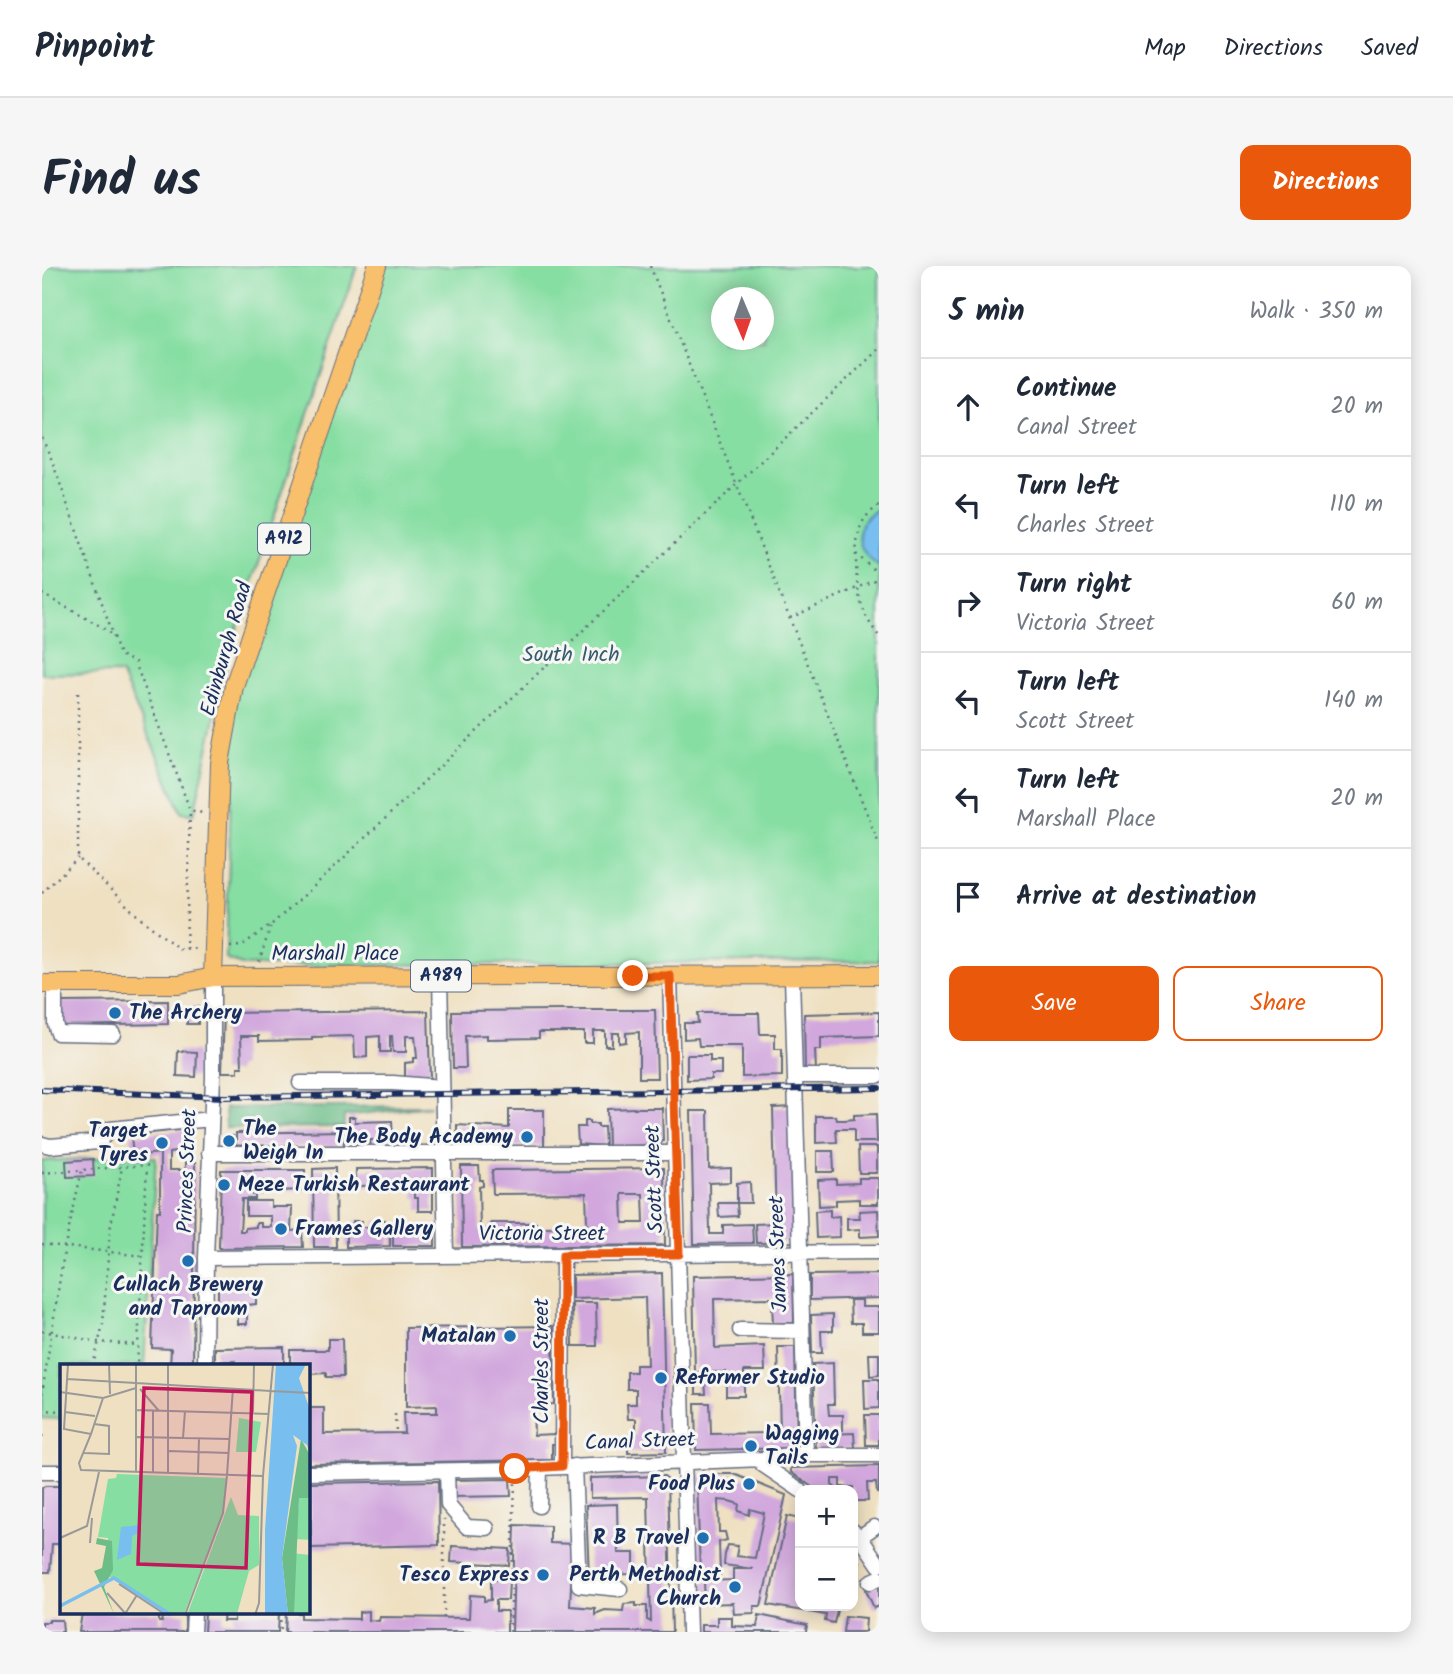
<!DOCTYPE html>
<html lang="en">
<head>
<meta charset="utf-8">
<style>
  body { margin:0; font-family:Kalam,sans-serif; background:#f6f6f7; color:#1f2937 }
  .controls { position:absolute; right:21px; bottom:21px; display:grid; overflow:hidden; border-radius:14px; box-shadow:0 4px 18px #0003 }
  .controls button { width:63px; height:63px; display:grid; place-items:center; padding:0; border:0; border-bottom:2px solid #e0e1e3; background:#fff; color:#1f2937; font:35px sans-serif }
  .compass { position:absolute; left:669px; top:21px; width:63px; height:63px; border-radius:50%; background:#fff; box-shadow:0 4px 18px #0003; rotate:178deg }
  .stop { position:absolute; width:21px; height:21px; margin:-16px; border:5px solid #ea580c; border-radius:50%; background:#fff }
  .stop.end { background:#ea580c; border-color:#fff; box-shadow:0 2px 7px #0008 }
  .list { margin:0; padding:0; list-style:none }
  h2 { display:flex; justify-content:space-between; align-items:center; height:91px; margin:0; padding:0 28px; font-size:30px }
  h2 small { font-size:23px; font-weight:400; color:#747a83 }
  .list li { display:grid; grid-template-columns:46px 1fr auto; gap:21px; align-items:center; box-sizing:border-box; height:98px; padding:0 28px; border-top:2px solid #e0e1e3 }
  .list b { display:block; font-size:26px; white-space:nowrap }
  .list p { margin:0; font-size:23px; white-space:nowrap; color:#747a83 }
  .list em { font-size:23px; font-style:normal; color:#747a83 }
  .actions { display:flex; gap:14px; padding:21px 28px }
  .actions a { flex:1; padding:16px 0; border:2px solid #ea580c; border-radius:14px; text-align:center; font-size:24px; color:#ea580c }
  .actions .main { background:#ea580c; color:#fff }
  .icon { flex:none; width:38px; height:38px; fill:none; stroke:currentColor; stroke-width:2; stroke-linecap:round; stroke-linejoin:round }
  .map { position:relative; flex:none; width:837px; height:1366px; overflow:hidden; border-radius:14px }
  header { display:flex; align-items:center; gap:42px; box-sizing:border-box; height:98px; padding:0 35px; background:#fff; border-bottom:2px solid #e0e1e3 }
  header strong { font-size:33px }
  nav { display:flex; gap:38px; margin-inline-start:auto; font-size:24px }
  .intro { display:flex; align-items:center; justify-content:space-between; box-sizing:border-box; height:168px; padding:0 42px }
  h1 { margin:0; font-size:49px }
  .button { padding:18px 32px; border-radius:14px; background:#ea580c; color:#fff; font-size:24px; font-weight:700 }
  main { display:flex; gap:42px; padding:0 42px }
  aside { flex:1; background:#fff; border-radius:14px; box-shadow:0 4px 18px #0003 }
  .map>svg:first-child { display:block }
  .green { fill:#86dea2; stroke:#508680; stroke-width:2; fill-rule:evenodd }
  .forest { fill:#6cbd88; stroke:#447673; stroke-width:2 }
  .water { fill:#78bff0; stroke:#4a77a7; stroke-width:2 }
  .building { fill:#d1a7dd; fill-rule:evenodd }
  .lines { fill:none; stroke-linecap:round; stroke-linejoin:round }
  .minor-casing { stroke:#656d81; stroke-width:17 }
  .major-casing { stroke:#656d81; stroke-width:20 }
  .path { stroke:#656d81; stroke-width:2.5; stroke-dasharray:2 5; stroke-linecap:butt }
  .minor { stroke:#fff; stroke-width:14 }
  .major { stroke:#f8bf6c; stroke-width:18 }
  .rail-casing { stroke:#1b2f5e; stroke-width:6 }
  .rail { stroke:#f6f6f2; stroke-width:3.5; stroke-dasharray:10; stroke-linecap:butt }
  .route { stroke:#ea580c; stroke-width:9 }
  .poi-dot { fill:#1f6fb2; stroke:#f6f6f2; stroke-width:2.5 }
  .labels { text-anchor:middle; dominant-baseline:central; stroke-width:6; stroke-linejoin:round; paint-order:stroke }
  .shield { fill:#f6f6f2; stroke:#5d6b8a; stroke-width:2 }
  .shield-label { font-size:19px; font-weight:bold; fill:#1b2f5e }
  .street-label { font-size:21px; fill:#1b2f5e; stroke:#f6f6f2 }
  .park-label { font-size:21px; fill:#365b6f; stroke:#f6f6f2 }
  .poi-label { font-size:21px; font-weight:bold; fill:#1b2f5e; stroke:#f6f6f2; text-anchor:end }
  .inset-river { fill:none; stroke:#78bff0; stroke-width:3.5 }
  .inset-road { fill:none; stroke:#9a9999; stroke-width:2 }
  .view { fill:#c2185b; fill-opacity:0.15; stroke:#c2185b; stroke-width:3.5 }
  .inset-edge { fill:none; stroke:#1b2f5e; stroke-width:3.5 }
</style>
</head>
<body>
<header>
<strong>Pinpoint</strong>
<nav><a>Map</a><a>Directions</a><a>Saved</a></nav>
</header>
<div class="intro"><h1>Find us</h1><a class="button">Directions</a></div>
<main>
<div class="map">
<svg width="837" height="1366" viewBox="0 0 837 1366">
  <rect width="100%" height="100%" fill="#f6f6f2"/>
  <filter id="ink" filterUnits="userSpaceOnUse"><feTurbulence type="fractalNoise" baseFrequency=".0143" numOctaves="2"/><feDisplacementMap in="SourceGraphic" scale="14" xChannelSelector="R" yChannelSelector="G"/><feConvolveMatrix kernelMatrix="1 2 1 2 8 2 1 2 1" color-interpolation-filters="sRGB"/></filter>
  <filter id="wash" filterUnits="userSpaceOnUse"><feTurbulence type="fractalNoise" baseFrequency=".00686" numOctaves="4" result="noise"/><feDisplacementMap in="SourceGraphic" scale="28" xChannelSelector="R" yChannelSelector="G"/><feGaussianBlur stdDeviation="1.57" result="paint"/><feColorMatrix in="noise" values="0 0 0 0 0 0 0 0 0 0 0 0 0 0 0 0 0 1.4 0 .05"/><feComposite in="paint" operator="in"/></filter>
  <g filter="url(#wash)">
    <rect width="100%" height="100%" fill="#efe0c1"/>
    <path class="green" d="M0 0H315L187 387 152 548 140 547 79 407 0 408Z
      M340 0H837V695L202 700 184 693 192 420ZM680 32H722V74H680Z
      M74 891H114L102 1100H19V1153L0 1152V895Z"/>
    <path class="forest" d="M388 840 302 850V861L184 862 183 842Z"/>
    <path class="water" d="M837 243V301C814 285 807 257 837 243Z"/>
    <g id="blocks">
      <path class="building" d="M126 735V758L20 760 19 736Z
        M145 741H156V758H145Z
        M525 744H613L615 812H597V766L584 767V776L577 777V767H570V780H563V765H551V777H542V766H497V772L445 773V769L423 770 424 802H411L410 745Z
        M386 745 388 812H363V797L371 796V792H375L373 770H364V786H351L350 770H348V786H338V770L325 771V791L313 792 312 770 270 771V774L217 775V770H199L200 801H196V806H180L182 747Z
        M837 746V770L779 772V784H773L774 805H763L762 748Z
        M655 747H717L718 768H733V783H740V810L700 811V780H657L656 772 642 773V757H656Z
        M136 785 155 786 154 811 135 810Z
        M645 789H668V795H679V808H669V813L645 814Z
        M750 841 753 976 714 977 713 958 734 957 731 842Z
        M593 842H620L621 875 616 879 566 880 565 843Z
        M467 844H502V880L415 881V859L467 862Z
        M649 845H666L667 903 689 902V916L667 917 668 968H681V959L710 958 711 977 652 978Z
        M834 848 835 876H812V863H794L795 876 774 877V850H794L795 854H803L812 853V849Z
        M307 851H313V856L350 855 351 874H328L329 881H314V876L307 877Z
        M543 855H548V858H556V861H562L563 880 536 878 535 861H543Z
        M148 863 150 884 127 887V904H143V897H153L151 1100H128L129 1083 110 1082 115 945H118V887L91 890 89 869Z
        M302 865V880L194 882V867Z
        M182 870H191V880H182Z
        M816 881H835V907H817Z
        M775 885H791L792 906H775Z
        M51 893 52 910 25 911 24 895Z
        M419 900H437L438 914H441V920L437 921 438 963H449V957H494V962L545 958 544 927 451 928 450 904 622 902 623 979 420 981ZM580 928H601L602 957H581Z
        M293 902 294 981H272L271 903Z
        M391 902V945H376V932H372V919L314 920V903Z
        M179 904H263V924L232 925 231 915H219V928H209L213 929V933H200L198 965H203V962L214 961V957H219V961H229V950H204V935H229V941H250L249 965 260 964 261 981 177 982Z
        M817 912H836V938H817V933L794 934V939L777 940 776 914 794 913V918L817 917Z
        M708 916 709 937H695L696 950 677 951 676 937H695V917Z
        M788 944V951L797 950 798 971 774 972 773 945Z
        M836 944 837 970 818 971V963L805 964V952H818L817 945Z
        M343 954V960H348V980L304 981V961H311V955H320V961H334V955Z
        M351 959H393V980H351Z
        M620 1007 624 1186 586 1187V1170L594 1169V1153H586L585 1138H594V1123H585V1106H594V1099H605L603 1031 530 1033V1009Z
        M751 1008 752 1057H731L730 1038H734L733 1032 672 1033 673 1082 722 1080 723 1105H702V1130H684V1106H653L651 1010Z
        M837 1008V1032L768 1034V1009Z
        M214 1014V1038L205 1039V1058H196V1039H176V1015Z
        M808 1034H820V1041H837V1066H820V1057H809Z
        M530 1037H554L555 1080H531Z
        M791 1048V1065H779L780 1087H770L769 1049Z
        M511 1060 512 1138 491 1139 492 1169 513 1168V1178H510V1194L266 1198V1143L270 1142H282V1168L362 1167 361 1147H395V1140L364 1141V1062Z
        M286 1073H300L301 1111H284V1107L266 1108V1100H248V1084H286Z
        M242 1081V1098L193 1100V1095L173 1096V1082Z
        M736 1081H753L755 1182 654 1184 653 1137H668L669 1168 738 1167Z
        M827 1088H837V1109L828 1110Z
        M791 1097 792 1138H786L787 1149H801V1164L786 1165V1168L812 1167 813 1182 774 1183 771 1098Z
        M822 1113H837V1142L823 1143Z
        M654 1114H663L664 1128H654Z
        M823 1149H837V1179H824Z
        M837 1200V1227H835L834 1217H825L826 1235H812L811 1221H798V1213H790V1219L796 1224H774L749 1206V1202Z
        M657 1208H692L744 1229 719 1340H712V1347L692 1348 691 1337 663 1338 662 1315 691 1314V1303H711L682 1299 683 1288 686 1279 696 1280 694 1290 713 1292 722 1247 708 1243 707 1249 696 1245 697 1238 687 1235 676 1234 677 1266H683L685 1274 677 1276 678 1309H658L655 1211Z
        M622 1210 626 1213 630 1366H470L473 1259 508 1260V1277L531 1278 528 1340 553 1342V1348L563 1344 581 1345 582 1338 594 1337V1340H605V1354L609 1356 606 1231 548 1232V1212Z
        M468 1213 469 1230 409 1231V1214Z
        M396 1215 397 1279 269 1282 268 1217Z
        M3 1220H19V1278H10L8 1306H0V1222Z
        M575 1238 576 1287H592V1308L547 1309 544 1239Z
        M745 1250 758 1253V1340H796L792 1357 783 1355 784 1349 726 1339Z
        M410 1280 468 1283 467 1299 409 1296Z
        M811 1289 818 1296 811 1304Z
        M449 1313 467 1314 466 1334H454V1345H465V1366H243L244 1347H259V1352L317 1353V1346L327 1345V1354L337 1355 338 1351 427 1352 428 1329 442 1330V1335L449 1334Z
        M837 1319V1340L832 1342 824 1324Z
        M40 1347H117V1356H120L122 1347H143V1366H37Z
        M163 1347H182L181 1355H192V1347H237L236 1366H162Z
        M717 1349 765 1359 764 1366H659V1359H675V1351H690V1360L715 1361Z
        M803 1350 824 1352 823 1366H801Z
        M7 1354H20L21 1366H0V1356H7Z"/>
    </g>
  </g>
  <g filter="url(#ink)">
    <use href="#blocks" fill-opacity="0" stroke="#656d81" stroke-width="2"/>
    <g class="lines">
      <defs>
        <path id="minor" d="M398 710 404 990
          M628 710 647 1366
          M750 710 764 1188
          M13 718V758L16 767 71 768
          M753 810H835
          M258 817H351L400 821
          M0 878 8 880 57 876 68 863 169 853
          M167 887H633
          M164 992 837 986
          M698 1064 760 1065
          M163 1100 164 992 171 811V711
          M721 1193V1199L758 1224
          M520 1200 521 989
          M532 1200 537 1319 578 1323
          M405 1205 406 1239 425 1261 445 1262
          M0 1206H19
          M266 1207 473 1203 721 1193 747 1189H837
          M497 1240 498 1202
          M811 1265 818 1271 837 1299
          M818 1271 832 1261
          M828 1316 837 1312
          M151 1366 152 1347"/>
        <path id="major" d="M171 711 178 497 192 420 335 0
          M0 718H137L171 711 837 709"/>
      </defs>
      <use href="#minor" class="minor-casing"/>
      <use href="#major" class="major-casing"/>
      <path class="path" d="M608 0 837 578
        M0 172 9 192 72 371 60 361 0 328
        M837 240C817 252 816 266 814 288L837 308
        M814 288C814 320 816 344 837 370
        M748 352 837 312
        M72 371 78 389 93 396 148 544 160 547
        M36 427V592L98 652 137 683 156 682
        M0 627 36 592
        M188 681 199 680 229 659 268 624 837 83
        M144 683 148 544
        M217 696 229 659
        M0 907 105 899 95 1100
        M0 978 101 990
        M0 1065 56 1076 96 1079
        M51 1100 61 1058 68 964 80 901
        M0 1128 23 980 40 904
        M0 1144 19 1145
        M353 1148 354 1166
        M0 1170 1 1173
        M238 1347 239 1366
        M402 1352V1253
        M693 1360 696 1354
        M468 1366 473 1217"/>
      <use href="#minor" class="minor"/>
      <use href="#major" class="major"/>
      <defs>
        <path id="rail" d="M0 824 183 831 837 822"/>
      </defs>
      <use href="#rail" class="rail-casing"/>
      <use href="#rail" class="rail"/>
    </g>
  </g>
  <g class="lines" filter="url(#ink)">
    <path class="route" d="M473 1203 520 1200 521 989 637 988 628 710H591"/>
  </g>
  <g class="poi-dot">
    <circle cx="73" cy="747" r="7"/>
    <circle cx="485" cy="871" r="7"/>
    <circle cx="187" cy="875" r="7"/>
    <circle cx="120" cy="877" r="7"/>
    <circle cx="182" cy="919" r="7"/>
    <circle cx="239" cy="963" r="7"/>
    <circle cx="146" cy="995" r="7"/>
    <circle cx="468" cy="1070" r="7"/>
    <circle cx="619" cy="1112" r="7"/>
    <circle cx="709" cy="1180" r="7"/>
    <circle cx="707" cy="1218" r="7"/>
    <circle cx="661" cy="1272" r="7"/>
    <circle cx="501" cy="1309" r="7"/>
    <circle cx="693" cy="1321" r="7"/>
  </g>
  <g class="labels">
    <g class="shield">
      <rect x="216" y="257.5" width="52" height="31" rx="5"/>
      <rect x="369" y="694.5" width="60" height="31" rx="5"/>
    </g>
    <g class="shield-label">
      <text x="242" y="273">A912</text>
      <text x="399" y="710">A989</text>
    </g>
    <g class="street-label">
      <text transform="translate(185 383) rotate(-74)">Edinburgh Road</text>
      <text x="293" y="688">Marshall Place</text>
      <text transform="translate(146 905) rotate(-88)">Princes Street</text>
      <text transform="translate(613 913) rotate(-92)">Scott Street</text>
      <text x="500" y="968">Victoria Street</text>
      <text transform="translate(737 988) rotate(-92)">James Street</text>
      <text transform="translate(500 1095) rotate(-90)">Charles Street</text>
      <text transform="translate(598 1176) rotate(-2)">Canal Street</text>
    </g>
    <g class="park-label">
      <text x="529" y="389">South Inch</text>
    </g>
    <g class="poi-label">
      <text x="87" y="747" text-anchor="start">The Archery</text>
      <text x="201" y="863" text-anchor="start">The<tspan x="201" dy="24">Weigh In</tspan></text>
      <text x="106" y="865">Target<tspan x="106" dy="24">Tyres</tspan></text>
      <text x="471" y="871">The Body Academy</text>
      <text x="196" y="919" text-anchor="start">Meze Turkish Restaurant</text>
      <text x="253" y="963" text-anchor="start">Frames Gallery</text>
      <text x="146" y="1019" text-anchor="middle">Cullach Brewery<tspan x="146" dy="24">and Taproom</tspan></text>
      <text x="454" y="1070">Matalan</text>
      <text x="633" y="1112" text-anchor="start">Reformer Studio</text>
      <text x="723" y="1168" text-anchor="start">Wagging<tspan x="723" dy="24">Tails</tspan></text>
      <text x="693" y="1218">Food Plus</text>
      <text x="647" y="1272">R B Travel</text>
      <text x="487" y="1309">Tesco Express</text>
      <text x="679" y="1309">Perth Methodist<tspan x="679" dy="24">Church</tspan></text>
    </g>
  </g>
  <g transform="translate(18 1098)">
    <rect width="250" height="250" fill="#efe0c1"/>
    <path d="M179 54 201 58 196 88H176ZM57 110 166 114 163 149 124 250H112L46 211 48 174 38 173 48 115 56 114ZM171 133 178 151 199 152V201L189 207 177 250 127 251ZM239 134H250V176L236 175ZM231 189 250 191V250H232Z" fill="#86dea2"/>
    <path d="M241 75 250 91V134H239L234 250 228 251 222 194ZM37 174 52 177 53 206 44 223 54 250 34 207 42 204 46 182 36 180Z" fill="#6cbd88"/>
    <path d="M216 0H246L239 14 250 46V91L247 81 233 71 237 82 222 194 228 250 205 251V166ZM80 161 81 167 72 172 71 190 57 196 61 163Z" fill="#78bff0"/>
    <path class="inset-river" d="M0 242 54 214 111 251"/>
    <path class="inset-road" d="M8 0 4 65 31 70 19 99 21 106 203 112 213 0M49 0 50 30M76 0V108M108 0V109M7 15 211 27M80 25 99 47M211 27 251 29M0 28 43 34M76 46 209 50M5 48 35 52M193 48 194 0M31 70 43 34 76 24M77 73 170 75M123 74 125 47M109 87 169 89M24 89 49 90V62L34 60M93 108V47M138 110 139 74M167 111 173 24M0 174 27 162 39 108M30 179 32 154M59 220 106 251M47 229 65 249M65 250 77 231M125 251 163 149 167 111M195 251 199 239 203 112"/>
    <path class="view" d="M84 24 192 28 186 204 78 200Z"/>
    <rect width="250" height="250" class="inset-edge"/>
  </g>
</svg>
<div class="controls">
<button>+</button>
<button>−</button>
</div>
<svg class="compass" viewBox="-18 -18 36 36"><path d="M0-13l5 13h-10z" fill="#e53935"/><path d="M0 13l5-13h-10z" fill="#747a83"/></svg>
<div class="stop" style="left:473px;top:1203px"></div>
<div class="stop end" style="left:591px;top:710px"></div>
</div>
<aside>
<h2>5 min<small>Walk · 350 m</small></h2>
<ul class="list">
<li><svg class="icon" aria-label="ahead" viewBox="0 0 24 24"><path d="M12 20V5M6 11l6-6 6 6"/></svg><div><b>Continue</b><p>Canal Street</p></div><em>20 m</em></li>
<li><svg class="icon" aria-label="left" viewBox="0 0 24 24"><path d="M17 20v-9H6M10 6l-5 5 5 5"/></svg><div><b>Turn left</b><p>Charles Street</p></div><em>110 m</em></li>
<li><svg class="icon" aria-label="right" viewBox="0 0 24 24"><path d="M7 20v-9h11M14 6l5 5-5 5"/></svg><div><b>Turn right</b><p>Victoria Street</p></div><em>60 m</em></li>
<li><svg class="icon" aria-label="left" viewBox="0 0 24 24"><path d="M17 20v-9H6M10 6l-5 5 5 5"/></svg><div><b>Turn left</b><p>Scott Street</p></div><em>140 m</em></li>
<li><svg class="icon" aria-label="left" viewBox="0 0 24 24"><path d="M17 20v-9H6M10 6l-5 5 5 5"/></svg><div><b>Turn left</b><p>Marshall Place</p></div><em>20 m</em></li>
<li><svg class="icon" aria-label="arrive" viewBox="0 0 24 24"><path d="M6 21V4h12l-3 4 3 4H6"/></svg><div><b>Arrive at destination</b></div></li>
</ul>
<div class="actions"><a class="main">Save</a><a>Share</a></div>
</aside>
</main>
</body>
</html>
